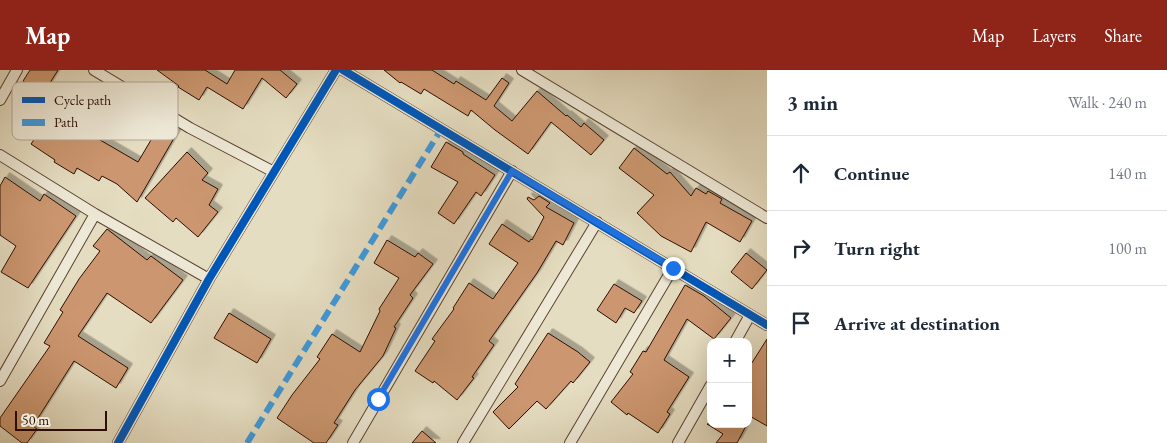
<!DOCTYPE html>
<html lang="en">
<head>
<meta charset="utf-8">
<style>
  body { margin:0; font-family:"EB Garamond",serif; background:#f6f6f7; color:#1f2937 }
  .controls { position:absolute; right:15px; bottom:15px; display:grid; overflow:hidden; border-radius:10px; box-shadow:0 5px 20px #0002 }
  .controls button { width:45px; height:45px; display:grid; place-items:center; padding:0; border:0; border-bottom:1px solid #e0e1e3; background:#fff; color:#1f2937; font:25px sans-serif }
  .scale { position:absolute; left:15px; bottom:12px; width:92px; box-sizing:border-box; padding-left:5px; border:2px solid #2d0e01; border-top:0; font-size:14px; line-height:18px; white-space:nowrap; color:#2d0e01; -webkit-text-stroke:4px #eee9d7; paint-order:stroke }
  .stop { position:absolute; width:15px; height:15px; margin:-11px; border:4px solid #1a73e8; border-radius:50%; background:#fff }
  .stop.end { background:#1a73e8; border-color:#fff; box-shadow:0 1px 5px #0008 }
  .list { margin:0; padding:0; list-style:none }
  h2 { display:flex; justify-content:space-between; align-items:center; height:65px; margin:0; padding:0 20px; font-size:21px }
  h2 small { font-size:16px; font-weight:400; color:#747a83 }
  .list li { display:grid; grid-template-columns:32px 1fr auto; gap:15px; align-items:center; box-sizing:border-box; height:75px; padding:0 20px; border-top:1px solid #e0e1e3 }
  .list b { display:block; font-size:19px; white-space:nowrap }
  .list em { font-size:16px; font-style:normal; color:#747a83 }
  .icon { flex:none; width:28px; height:28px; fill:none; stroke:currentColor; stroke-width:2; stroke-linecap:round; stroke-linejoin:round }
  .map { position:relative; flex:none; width:767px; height:373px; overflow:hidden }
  header { display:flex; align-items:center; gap:30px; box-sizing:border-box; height:70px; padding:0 25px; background:#8f2418; color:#fff }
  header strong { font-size:24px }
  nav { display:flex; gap:28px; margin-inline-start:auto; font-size:18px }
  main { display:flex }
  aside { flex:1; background:#fff }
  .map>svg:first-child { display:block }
  .building { fill:#cc976f; stroke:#2d0e01; filter:url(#shadow) }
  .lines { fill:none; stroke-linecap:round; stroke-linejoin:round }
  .minor-casing { stroke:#5b4231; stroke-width:12 }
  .minor { stroke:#eee9d7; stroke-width:10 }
  .quiet { stroke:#3d9add; stroke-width:6; stroke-dasharray:12 6; stroke-linecap:butt }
  .cycleway-casing { stroke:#eee9d7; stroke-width:11 }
  .cycleway { stroke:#0057b8; stroke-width:8 }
  .route { stroke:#1a73e8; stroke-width:6 }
  .key { fill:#eee9d7; stroke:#b4a797; stroke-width:1 }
  .key-label { font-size:14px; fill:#2d0e01 }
</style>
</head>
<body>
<header>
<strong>Map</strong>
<nav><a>Map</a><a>Layers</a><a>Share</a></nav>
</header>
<main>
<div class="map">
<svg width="767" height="373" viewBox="0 0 767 373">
  <defs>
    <filter id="shadow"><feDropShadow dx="4.5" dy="-4.5" stdDeviation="0" flood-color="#0004"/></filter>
  </defs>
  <rect width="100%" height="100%" fill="#e5ddc1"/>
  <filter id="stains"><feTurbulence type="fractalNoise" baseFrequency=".004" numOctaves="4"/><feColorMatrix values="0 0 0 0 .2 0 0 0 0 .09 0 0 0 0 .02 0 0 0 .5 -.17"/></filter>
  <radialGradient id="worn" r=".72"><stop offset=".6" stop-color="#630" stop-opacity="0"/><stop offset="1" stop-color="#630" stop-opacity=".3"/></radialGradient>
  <path class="building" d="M30 0H58L43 24 23 11Z
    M157 0H205L227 14 235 0H280L297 14 286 28 262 8 243 39 207 17 199 30 178 17 179 16Z
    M384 0H432L454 14 456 11 486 30 502 8 509 13 494 36 512 51 537 21 566 46 567 45 581 57 584 53 604 70 591 85 551 52 528 84 495 60 471 40 468 46 424 19 421 24 401 12 400 13Z
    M51 45 73 60 76 56 138 92 161 53 177 63 137 132 117 114 102 106 99 111 77 98 74 104 54 92 55 90 31 74Z
    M446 72 463 82V84L495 105 481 126 476 122 454 154 438 143 458 112 431 97Z
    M634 78 667 104 670 102 691 126 696 118 706 124 708 121 722 129 720 133 752 151 740 172 706 152 691 182 661 166 637 143 654 125 619 98Z
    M187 82 208 103 202 110 218 119 209 135 218 142 198 167 176 148 173 152 145 128Z
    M5 107 40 131 44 124 76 146 28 218 1 202 16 176 0 165V116Z
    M539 126 550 133 546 137 574 153 563 175 556 171 537 203 489 271 494 275 472 307 474 308 457 330 434 311 433 313 415 301 435 271 432 269 454 239 453 238 469 213 493 229 518 193 489 174 502 154 529 172 531 169 532 170 544 147 527 129 528 127 534 130Z
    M107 159 147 190 151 186 183 210 151 253 107 223 78 266 128 298 116 318 74 291 33 356 37 359 27 373H22L0 356V348L50 276 44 273 63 242 60 240 79 209 100 181 93 176Z
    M387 170 415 187 418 183 433 194 410 225 413 228 394 257 396 258 383 286 355 320 334 353 338 355 326 373H314L277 348 292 325 320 289 317 287 332 264 360 282 380 241 379 239 399 208 374 193Z
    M746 183 767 200 752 219 731 202Z
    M614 214 642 231 634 243 625 238 616 253 597 240Z
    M685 215 704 226 731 248 714 269 687 249 664 290 689 307 667 342 670 344 658 363 628 343 627 345 611 332 633 304 630 302 643 281 646 282Z
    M229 243 271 269 257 293 214 268Z
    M548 263 578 282 590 292 573 313 571 311 546 339 537 331 509 359 493 342 518 317 515 314Z
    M767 269V356L748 345V299Z
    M707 354H747L737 373H716L723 364Z
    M422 361 436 373H412Z"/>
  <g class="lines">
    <defs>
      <path id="minor" d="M94 0 190 58 274 102
        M343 0 767 255
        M522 0 767 148
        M0 30 17 0
        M0 85 95 144 209 209
        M735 272 750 245
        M0 311 95 144
        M118 373 209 209 336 0
        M353 373 512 101
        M463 373 597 152
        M570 373 673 198
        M678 373 711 315"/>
    </defs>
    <use href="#minor" class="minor-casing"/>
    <use href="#minor" class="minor"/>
    <path class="quiet" d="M247 373 442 58"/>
    <defs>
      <path id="cycleway" d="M343 0 767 255
        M118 373 209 209 336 0"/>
    </defs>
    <use href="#cycleway" class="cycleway-casing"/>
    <use href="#cycleway" class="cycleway"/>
  </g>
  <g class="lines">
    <path class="route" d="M378 329 512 101 673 198"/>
  </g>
  <rect x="12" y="12" width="166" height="58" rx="8" class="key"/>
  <rect x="22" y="27" width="23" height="6" fill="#0057b8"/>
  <rect x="22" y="49" width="23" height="7" fill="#3d9add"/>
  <g class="key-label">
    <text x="54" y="35">Cycle path</text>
    <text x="54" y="57">Path</text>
  </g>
  <rect width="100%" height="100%" filter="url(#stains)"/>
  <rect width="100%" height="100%" fill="url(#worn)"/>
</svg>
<div class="controls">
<button>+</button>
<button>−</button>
</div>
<div class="scale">50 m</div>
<div class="stop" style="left:378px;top:329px"></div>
<div class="stop end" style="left:673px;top:198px"></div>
</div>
<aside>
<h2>3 min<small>Walk · 240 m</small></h2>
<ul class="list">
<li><svg class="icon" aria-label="ahead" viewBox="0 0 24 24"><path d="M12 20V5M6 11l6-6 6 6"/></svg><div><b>Continue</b></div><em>140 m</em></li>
<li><svg class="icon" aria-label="right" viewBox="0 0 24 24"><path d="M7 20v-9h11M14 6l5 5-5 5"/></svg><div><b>Turn right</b></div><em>100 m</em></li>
<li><svg class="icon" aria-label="arrive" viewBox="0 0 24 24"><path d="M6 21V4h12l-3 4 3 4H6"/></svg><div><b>Arrive at destination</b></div></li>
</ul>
</aside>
</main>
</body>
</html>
